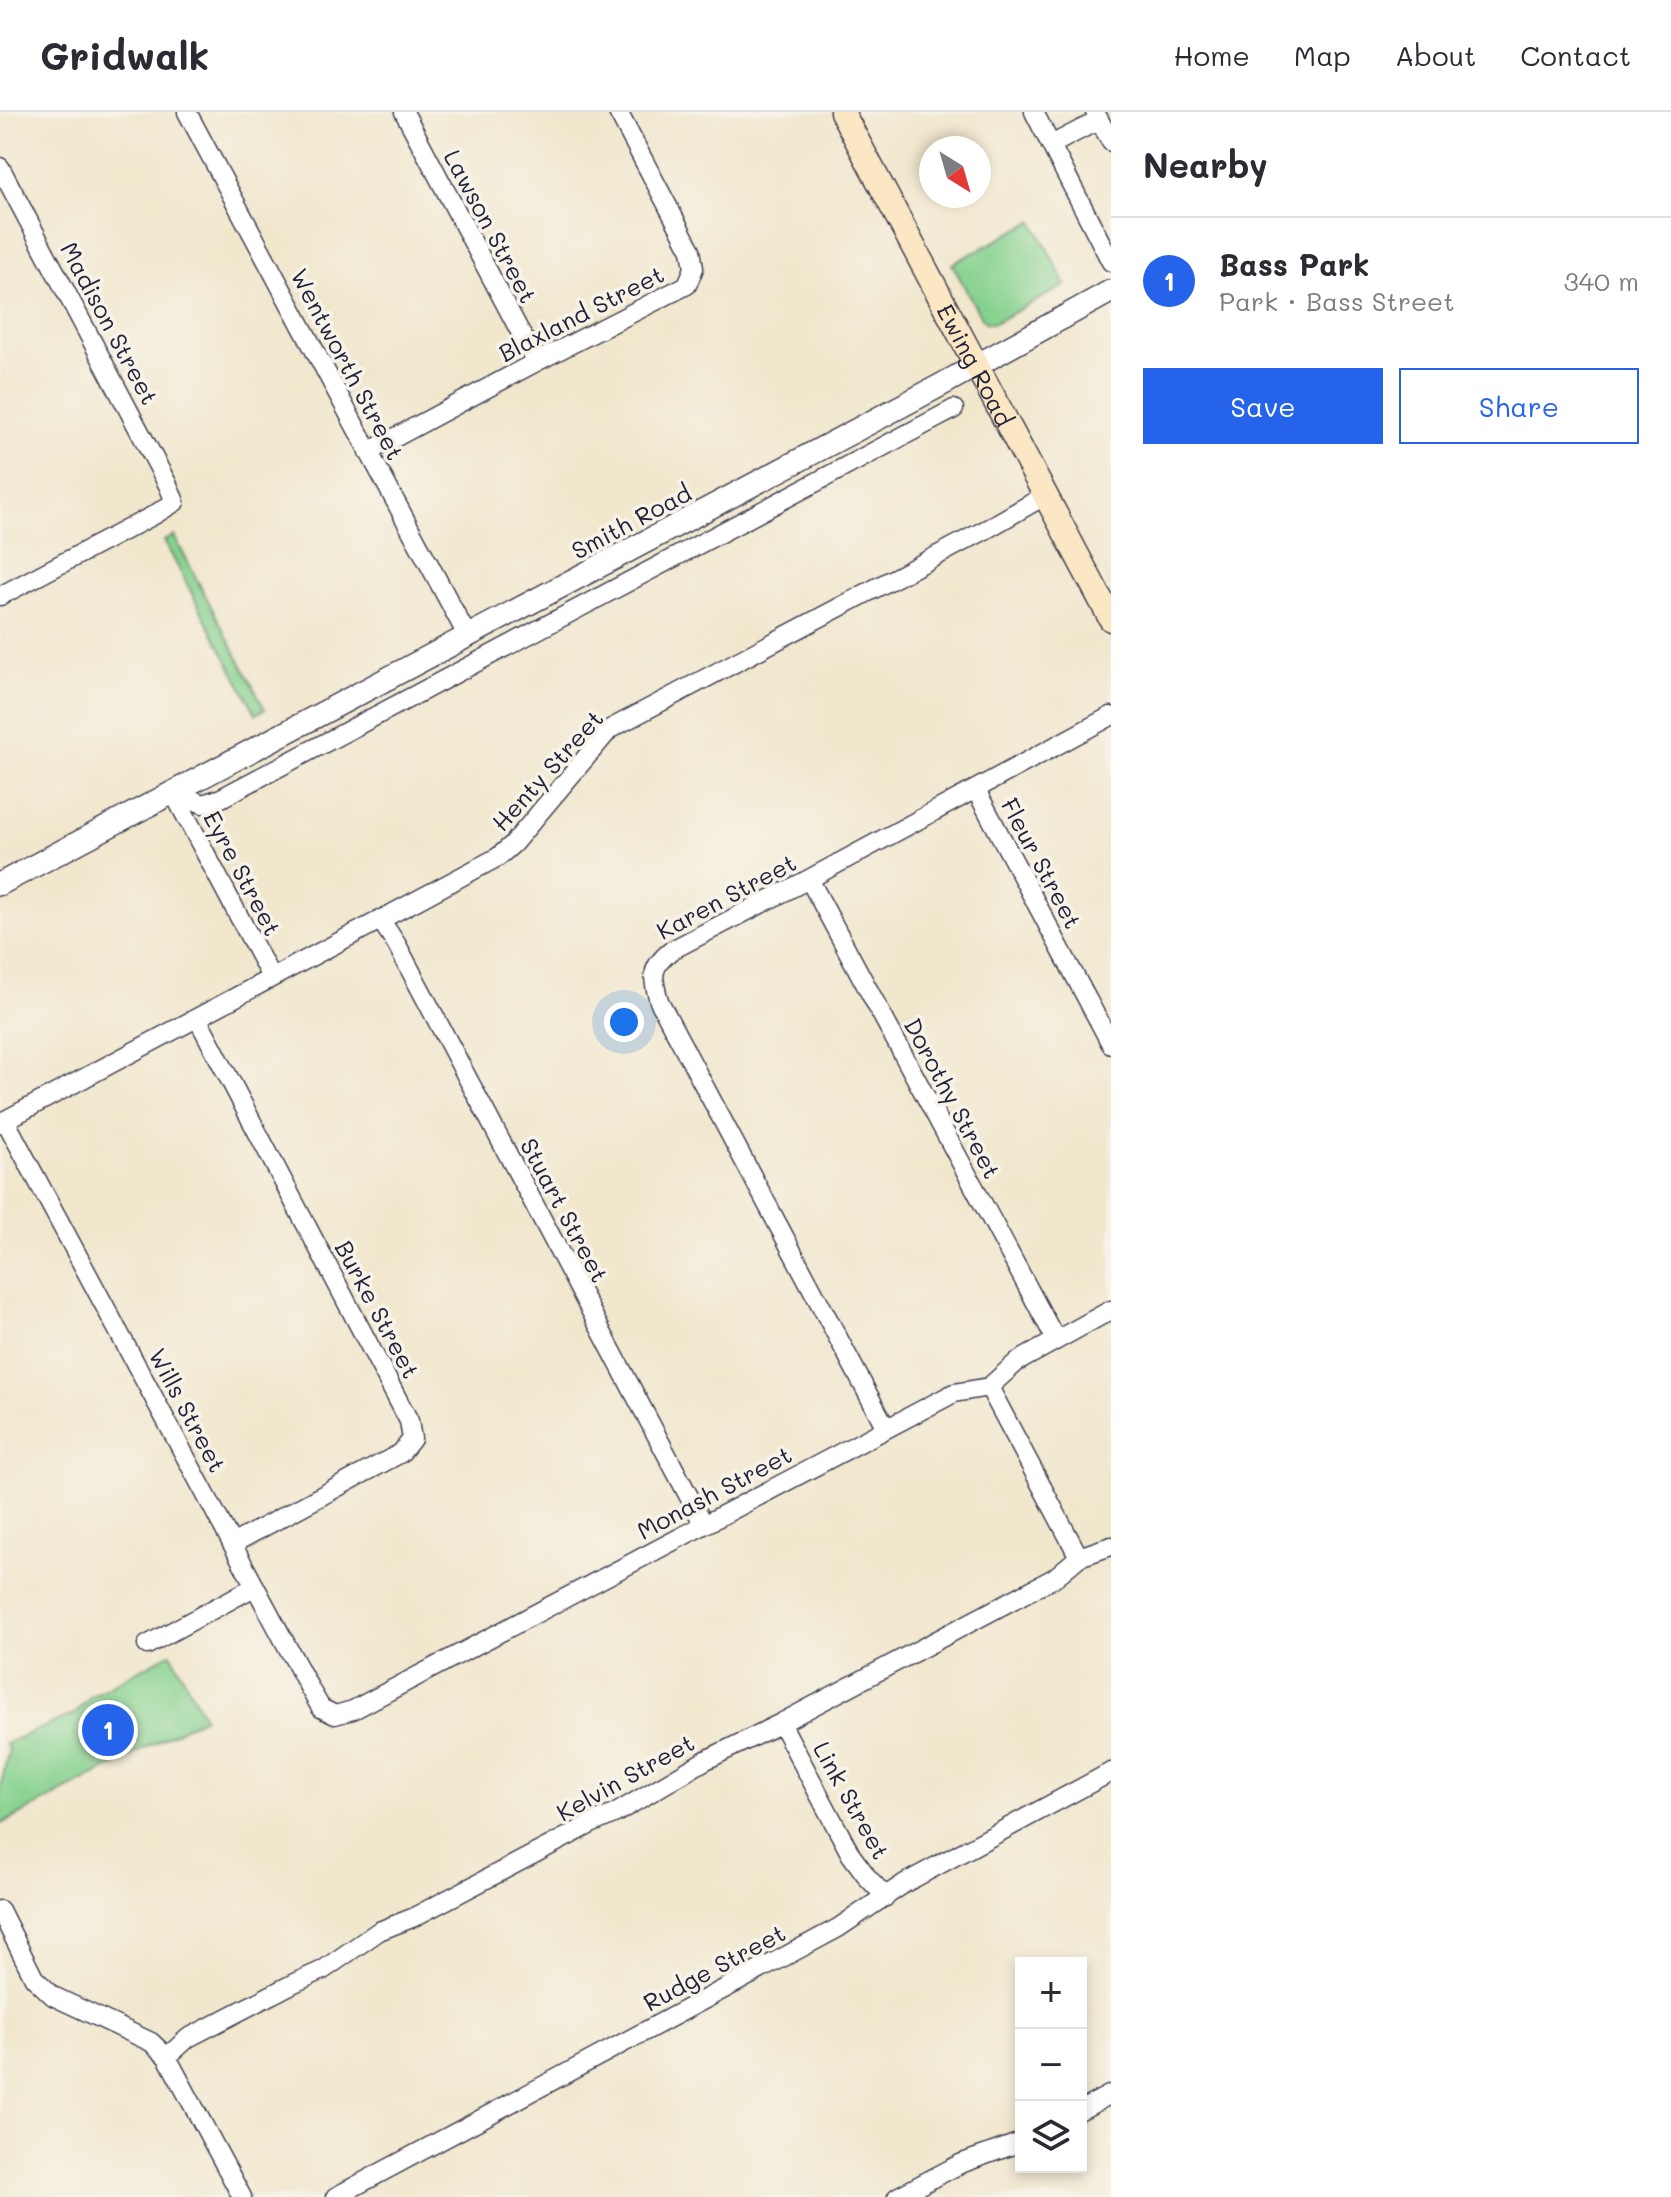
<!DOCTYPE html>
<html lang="en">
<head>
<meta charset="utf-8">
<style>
  body { margin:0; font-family:Mali,sans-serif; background:#f2f2f3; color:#2b2b33 }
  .controls { position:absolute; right:24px; bottom:24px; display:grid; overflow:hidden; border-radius:0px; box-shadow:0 4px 12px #0003 }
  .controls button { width:72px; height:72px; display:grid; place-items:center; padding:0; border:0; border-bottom:2px solid #e1e1e2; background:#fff; color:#2b2b33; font:40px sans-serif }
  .compass { position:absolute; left:919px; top:24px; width:72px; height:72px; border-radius:50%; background:#fff; box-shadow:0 4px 12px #0003; rotate:143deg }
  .you { position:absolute; left:624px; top:910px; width:28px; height:28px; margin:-20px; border:6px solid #fff; border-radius:50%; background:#1a73e8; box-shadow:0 0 0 12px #1a73e833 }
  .badge { display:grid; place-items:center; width:52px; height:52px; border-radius:50%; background:#2563eb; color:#fff; font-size:26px; font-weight:700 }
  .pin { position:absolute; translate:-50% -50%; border:4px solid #fff; box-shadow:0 2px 8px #0006 }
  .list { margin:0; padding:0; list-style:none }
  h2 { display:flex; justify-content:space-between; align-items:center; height:104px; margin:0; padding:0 32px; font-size:34px }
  h2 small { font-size:26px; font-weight:400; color:#7c7c81 }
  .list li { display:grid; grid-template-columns:52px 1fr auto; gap:24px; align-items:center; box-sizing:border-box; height:128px; padding:0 32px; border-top:2px solid #e1e1e2 }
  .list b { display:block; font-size:30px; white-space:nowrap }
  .list p { margin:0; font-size:26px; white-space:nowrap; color:#7c7c81 }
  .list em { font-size:26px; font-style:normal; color:#7c7c81 }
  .actions { display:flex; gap:16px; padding:24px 32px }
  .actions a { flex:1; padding:18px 0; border:2px solid #2563eb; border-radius:0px; text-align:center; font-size:28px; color:#2563eb }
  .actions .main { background:#2563eb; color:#fff }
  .icon { flex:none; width:44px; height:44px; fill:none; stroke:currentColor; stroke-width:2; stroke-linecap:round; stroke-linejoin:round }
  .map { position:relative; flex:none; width:1111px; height:2085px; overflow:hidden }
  header { display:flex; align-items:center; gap:48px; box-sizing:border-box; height:112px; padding:0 40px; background:#fff; border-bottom:2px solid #e1e1e2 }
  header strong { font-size:38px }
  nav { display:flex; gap:44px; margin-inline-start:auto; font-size:28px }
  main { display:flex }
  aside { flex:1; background:#fff }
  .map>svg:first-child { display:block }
  .green { fill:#85d18e; stroke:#547a64; stroke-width:2 }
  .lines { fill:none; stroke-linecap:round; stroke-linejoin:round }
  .minor-casing { stroke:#414051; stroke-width:21 }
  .tertiary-casing { stroke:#414051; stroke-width:25 }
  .secondary-casing { stroke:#414051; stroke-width:27 }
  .minor { stroke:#fff; stroke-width:18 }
  .tertiary { stroke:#fff; stroke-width:22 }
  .secondary { stroke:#fbe7c3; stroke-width:24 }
  .labels { text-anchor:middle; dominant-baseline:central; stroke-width:7; stroke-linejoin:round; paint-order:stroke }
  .street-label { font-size:24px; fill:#22223b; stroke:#f7f3e8 }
</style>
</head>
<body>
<header>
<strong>Gridwalk</strong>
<nav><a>Home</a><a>Map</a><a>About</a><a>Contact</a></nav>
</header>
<main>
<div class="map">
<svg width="1111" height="2085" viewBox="0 0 1111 2085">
  <rect width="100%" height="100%" fill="#f7f3e8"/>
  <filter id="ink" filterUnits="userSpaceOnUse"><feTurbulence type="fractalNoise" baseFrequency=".0125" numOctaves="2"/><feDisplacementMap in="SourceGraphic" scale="16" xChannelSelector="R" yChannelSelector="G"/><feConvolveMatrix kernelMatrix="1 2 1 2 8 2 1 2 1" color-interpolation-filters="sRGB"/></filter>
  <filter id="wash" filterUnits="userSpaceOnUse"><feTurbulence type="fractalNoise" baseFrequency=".006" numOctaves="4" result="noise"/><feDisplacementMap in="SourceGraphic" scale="32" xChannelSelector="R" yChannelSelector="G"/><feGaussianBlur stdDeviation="1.8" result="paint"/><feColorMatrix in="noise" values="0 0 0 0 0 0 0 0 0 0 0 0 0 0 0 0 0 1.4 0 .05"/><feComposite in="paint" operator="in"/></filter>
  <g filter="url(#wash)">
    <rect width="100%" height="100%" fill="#f1e7cd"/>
    <path class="green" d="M1033 109 1066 173 994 211H987L982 207 952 152Z
      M174 424 265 597 256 602 164 429Z
      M171 1541 204 1605 0 1713V1675L9 1638 5 1632 76 1601 91 1584Z"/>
  </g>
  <g filter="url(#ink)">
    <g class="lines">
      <defs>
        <path id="minor" d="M187 0 468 525
          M404 0 536 250
          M1034 0 1111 150
          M1095 0 1111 30
          M1051 33 1099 8
          M0 55 168 373 175 390 154 403 0 484
          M368 340 536 250 687 173 694 156 691 138 618 0
          M976 678 1111 932
          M173 680 203 692 221 686 954 297
          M173 680 271 865
          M809 767 1056 1228
          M380 807 397 833 704 1413
          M198 907 409 1309 412 1327 401 1341 232 1432
          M5 1008 311 1579 321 1596 335 1603 353 1598 954 1281 989 1275 1017 1250 1111 1198
          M0 1011 498 745 513 732 610 617 987 417 1046 383
          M989 1275 1079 1445
          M886 1316 659 889C652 864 650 855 672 838L809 767 1111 604
          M147 1533 254 1475
          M781 1611 851 1743 868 1766 886 1785
          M0 1798 34 1866 53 1884 151 1930 167 1945 242 2085
          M167 1945 188 1926 294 1871 323 1858 379 1819 412 1806 591 1712 616 1701 704 1649 781 1611 1054 1466 1079 1445 1111 1434
          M1081 1998 1111 1982
          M335 2085 838 1816 905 1771 1111 1660
          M897 2085 960 2052 1021 2030"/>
        <path id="tertiary" d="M0 772 941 273 1111 179"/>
        <g id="secondary">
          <path id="s1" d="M842 0 1111 507"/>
        </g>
      </defs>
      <use href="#minor" class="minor-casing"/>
      <use href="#tertiary" class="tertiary-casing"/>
      <use href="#secondary" class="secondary-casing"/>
      <use href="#minor" class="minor"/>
      <use href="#tertiary" class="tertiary"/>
      <use href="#secondary" class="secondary"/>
    </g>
  </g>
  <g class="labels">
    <g class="street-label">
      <text transform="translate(491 114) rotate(62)">Lawson Street</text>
      <text transform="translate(581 201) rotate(-27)">Blaxland Street</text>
      <text transform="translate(110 211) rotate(62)">Madison Street</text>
      <text transform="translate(348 252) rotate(62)">Wentworth Street</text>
      <text stroke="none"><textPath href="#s1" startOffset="286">Ewing Road</textPath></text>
      <text transform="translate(631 409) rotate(-28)">Smith Road</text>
      <text transform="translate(547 658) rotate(-48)">Henty Street</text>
      <text transform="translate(1042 751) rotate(62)">Fleur Street</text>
      <text transform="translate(243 761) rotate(62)">Eyre Street</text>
      <text transform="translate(726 784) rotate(-28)">Karen Street</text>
      <text transform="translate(953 986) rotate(62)">Dorothy Street</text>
      <text transform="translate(565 1098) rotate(62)">Stuart Street</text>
      <text transform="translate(378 1197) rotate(62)">Burke Street</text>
      <text transform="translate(188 1298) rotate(62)">Wills Street</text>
      <text transform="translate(714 1380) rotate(-28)">Monash Street</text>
      <text transform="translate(625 1665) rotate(-29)">Kelvin Street</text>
      <text transform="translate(852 1688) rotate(61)">Link Street</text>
      <text transform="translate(714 1855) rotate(-28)">Rudge Street</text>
    </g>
  </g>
</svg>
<div class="controls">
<button>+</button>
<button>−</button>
<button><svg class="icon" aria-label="layers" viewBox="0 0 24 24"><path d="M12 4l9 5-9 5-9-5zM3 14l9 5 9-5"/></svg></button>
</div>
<svg class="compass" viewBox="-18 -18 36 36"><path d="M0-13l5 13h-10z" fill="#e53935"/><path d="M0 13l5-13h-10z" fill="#7c7c81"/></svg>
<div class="you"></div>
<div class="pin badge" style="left:108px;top:1618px">1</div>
</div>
<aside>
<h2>Nearby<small></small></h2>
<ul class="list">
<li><span class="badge">1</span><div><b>Bass Park</b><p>Park · Bass Street</p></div><em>340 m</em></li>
</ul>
<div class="actions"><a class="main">Save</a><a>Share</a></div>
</aside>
</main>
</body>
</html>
